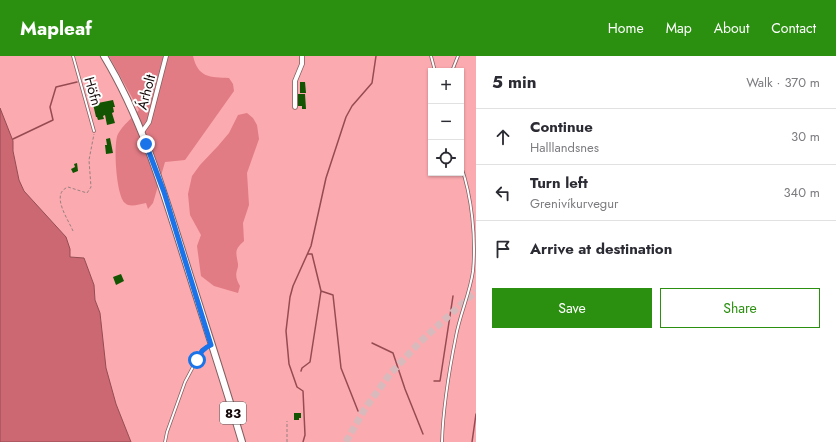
<!DOCTYPE html>
<html lang="en">
<head>
<meta charset="utf-8">
<style>
  body { margin:0; font-family:Jost,sans-serif; background:#f2f2f3; color:#2b2b33 }
  .controls { position:absolute; right:12px; top:12px; display:grid; overflow:hidden; border-radius:0px; box-shadow:0 1px 3px #0004 }
  .controls button { width:36px; height:36px; display:grid; place-items:center; padding:0; border:0; border-bottom:1px solid #e1e1e2; background:#fff; color:#2b2b33; font:20px sans-serif }
  .stop { position:absolute; width:12px; height:12px; margin:-9px; border:3px solid #1a73e8; border-radius:50%; background:#fff }
  .stop.end { background:#1a73e8; border-color:#fff; box-shadow:0 1px 4px #0008 }
  .list { margin:0; padding:0; list-style:none }
  h2 { display:flex; justify-content:space-between; align-items:center; height:52px; margin:0; padding:0 16px; font-size:17px }
  h2 small { font-size:13px; font-weight:400; color:#7c7c81 }
  .list li { display:grid; grid-template-columns:26px 1fr auto; gap:12px; align-items:center; box-sizing:border-box; height:56px; padding:0 16px; border-top:1px solid #e1e1e2 }
  .list b { display:block; font-size:15px; white-space:nowrap }
  .list p { margin:0; font-size:13px; white-space:nowrap; color:#7c7c81 }
  .list em { font-size:13px; font-style:normal; color:#7c7c81 }
  .actions { display:flex; gap:8px; padding:12px 16px }
  .actions a { flex:1; padding:9px 0; border:1px solid #2b9010; border-radius:0px; text-align:center; font-size:14px; color:#2b9010 }
  .actions .main { background:#2b9010; color:#fff }
  .icon { flex:none; width:22px; height:22px; fill:none; stroke:currentColor; stroke-width:2; stroke-linecap:round; stroke-linejoin:round }
  .map { position:relative; flex:none; width:476px; height:386px; overflow:hidden }
  header { display:flex; align-items:center; gap:24px; box-sizing:border-box; height:56px; padding:0 20px; background:#2b9010; color:#fff }
  header strong { font-size:19px }
  nav { display:flex; gap:22px; margin-inline-start:auto; font-size:14px }
  main { display:flex }
  aside { flex:1; background:#fff }
  .map>svg:first-child { display:block }
  .green { fill:#fbaaaf; fill-rule:evenodd }
  .forest { fill:#e17b84 }
  .water { fill:#cc6872; stroke:#954b52 }
  .lines { fill:none; stroke-linecap:round; stroke-linejoin:round }
  .stream { stroke:#954b52; stroke-width:1.5 }
  .building { fill:#125401 }
  .highway-tunnel { stroke:#d9babc; stroke-width:7; stroke-dasharray:7 3.5; stroke-linecap:butt }
  .lane-casing { stroke:#825e60; stroke-width:3.5 }
  .street-casing { stroke:#825e60; stroke-width:5.5 }
  .primary-casing { stroke:#825e60; stroke-width:8 }
  .path { stroke:#998081; stroke-width:1; stroke-dasharray:3 2; stroke-linecap:butt }
  .lane { stroke:#fff; stroke-width:2 }
  .street { stroke:#fff; stroke-width:4 }
  .primary { stroke:#fff; stroke-width:6 }
  .route { stroke:#1a73e8; stroke-width:5 }
  .labels { text-anchor:middle; dominant-baseline:central; stroke-width:4; stroke-linejoin:round; paint-order:stroke }
  .shield { fill:#fff; stroke:#5b5253; stroke-width:1 }
  .shield-label { font-size:13px; font-weight:bold; fill:#150809 }
  .street-label { font-size:14px; fill:#150809; stroke:#fff }
</style>
</head>
<body>
<header>
<strong>Mapleaf</strong>
<nav><a>Home</a><a>Map</a><a>About</a><a>Contact</a></nav>
</header>
<main>
<div class="map">
<svg width="476" height="386" viewBox="0 0 476 386">
  <rect width="100%" height="100%" fill="#fcdadc"/>
  <path class="green" d="M0 0H476V386H131L116 348 105 312 100 257 95 244 94 229 84 202 70 201 66 181 24 135 19 124 13 95V85L0 52ZM431 15H461V117H431Z"/>
  <path class="forest" d="M109 0H193C198 22 210 21 229 22L233 28 234 35 185 104 165 106 153 147 148 153 146 147C139 148 130 152 125 147 116 140 113 87 118 78 123 69 132 62 139 54Z
    M247 57 253 62 257 69 259 83 247 117 249 149 243 167 244 185C234 194 236 196 238 208 238 211 238 211 237 214 235 220 237 225 240 230L238 237 214 230 201 220 197 190 201 179 190 159 188 138 192 120 200 109 218 90 229 77 238 59Z"/>
  <path class="water" d="M0 52 13 85V95L19 124 24 135 66 181 70 193V201L84 202 94 229 95 244 100 257 106 312 116 348 131 386H0Z"/>
  <g class="lines">
    <path class="stream" d="M13 83 53 64 50 51 56 31 77 26
      M321 235 333 239 341 312 358 355
      M372 287 393 297 405 333 423 378
      M301 315 302 312 310 306 321 235 312 198H308
      M434 325H440L453 240
      M303 386 305 379 303 335 297 331 289 308 286 275 290 241 293 230 311 190 326 122 346 61 352 50 372 27 376 0
      M472 386 476 358"/>
  </g>
  <path class="building" d="M300 26H305L306 37H300Z
    M298 38H305L306 53H302V50H298Z
    M113 44 115 51H113L114 56 112 57 115 67 107 69 105 59 103 60 104 63 98 64 97 61H96L93 48Z
    M110 82 113 97 106 98 105 89H107L106 83Z
    M77 107 78 115 73 117 71 113 75 111 74 108Z
    M121 218 124 225 116 229 113 221Z
    M294 357H301V362H299V364H294Z"/>
  <g class="lines">
    <path class="highway-tunnel" d="M346 386 364 354 390 318 420 286 476 235"/>
    <defs>
      <path id="lane" d="M73 0 94 75
        M431 0 435 15
        M452 15 458 0
        M165 386 167 376 185 326 202 294 210 289
        M442 386C443 351 449 315 456 280 460 258 470 237 473 215 476 182 472 141 461 110"/>
      <path id="street" d="M295 51V25L302 8V0
        M142 76 149 66 166 0"/>
      <path id="primary" d="M104 0C142 63 163 134 185 204 204 265 224 325 242 386"/>
    </defs>
    <use href="#lane" class="lane-casing"/>
    <use href="#street" class="street-casing"/>
    <use href="#primary" class="primary-casing"/>
    <path class="path" d="M73 175C68 163 50 138 68 131L87 137 91 131 89 104 94 78
      M287 386V365"/>
    <use href="#lane" class="lane"/>
    <use href="#street" class="street"/>
    <use href="#primary" class="primary"/>
  </g>
  <g class="lines">
    <path class="route" d="M146 88 164 136 211 289C203 292 201 296 197 304"/>
  </g>
  <g class="labels">
    <rect class="shield" x="220" y="346" width="26" height="22" rx="3"/>
    <g class="shield-label">
      <text x="233" y="357">83</text>
    </g>
    <g class="street-label">
      <text transform="translate(93 35) rotate(74)">Höfn</text>
      <text transform="translate(146 36) rotate(-75)">Árholt</text>
    </g>
  </g>
</svg>
<div class="controls">
<button>+</button>
<button>−</button>
<button><svg class="icon" aria-label="locate" viewBox="0 0 24 24"><circle cx="12" cy="12" r="6"/><path d="M12 2v4M12 18v4M2 12h4M18 12h4"/></svg></button>
</div>
<div class="stop" style="left:197px;top:304px"></div>
<div class="stop end" style="left:146px;top:88px"></div>
</div>
<aside>
<h2>5 min<small>Walk · 370 m</small></h2>
<ul class="list">
<li><svg class="icon" aria-label="ahead" viewBox="0 0 24 24"><path d="M12 20V5M6 11l6-6 6 6"/></svg><div><b>Continue</b><p>Halllandsnes</p></div><em>30 m</em></li>
<li><svg class="icon" aria-label="left" viewBox="0 0 24 24"><path d="M17 20v-9H6M10 6l-5 5 5 5"/></svg><div><b>Turn left</b><p>Grenivíkurvegur</p></div><em>340 m</em></li>
<li><svg class="icon" aria-label="arrive" viewBox="0 0 24 24"><path d="M6 21V4h12l-3 4 3 4H6"/></svg><div><b>Arrive at destination</b></div></li>
</ul>
<div class="actions"><a class="main">Save</a><a>Share</a></div>
</aside>
</main>
</body>
</html>
